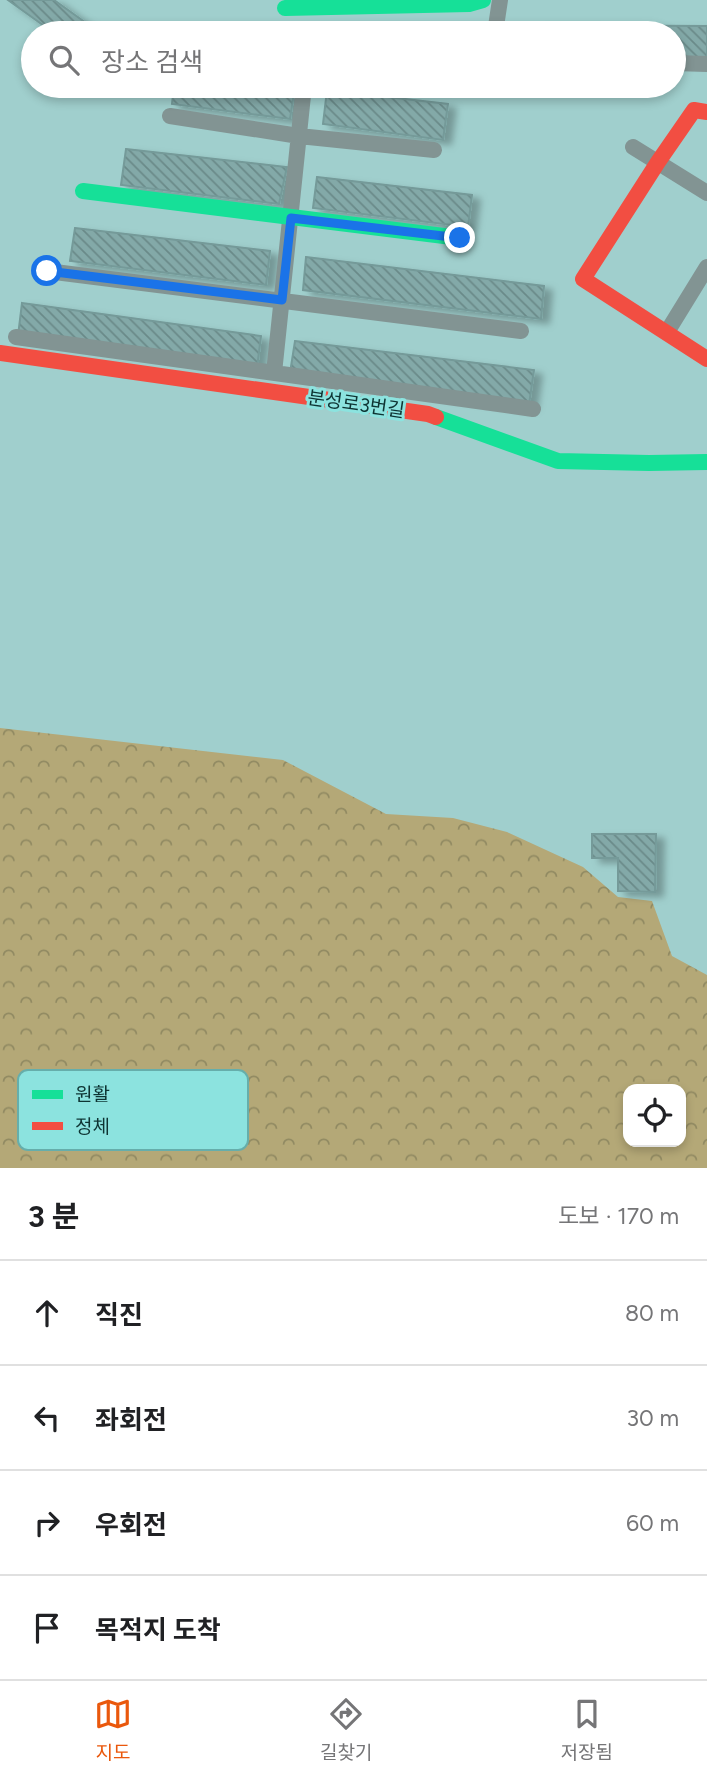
<!DOCTYPE html>
<html lang="ko">
<head>
<meta charset="utf-8">
<style>
  body { margin:0; font-family:Figtree,"Noto Sans KR",sans-serif; background:#f2f2f2; color:#202124 }
  .controls { position:absolute; right:21px; bottom:21px; display:grid; overflow:hidden; border-radius:14px; box-shadow:0 4px 10px #0003 }
  .controls button { width:63px; height:63px; display:grid; place-items:center; padding:0; border:0; border-bottom:2px solid #e0e0e0; background:#fff; color:#202124; font:35px sans-serif }
  .stop { position:absolute; width:21px; height:21px; margin:-16px; border:5px solid #1a73e8; border-radius:50%; background:#fff }
  .stop.end { background:#1a73e8; border-color:#fff; box-shadow:0 2px 7px #0008 }
  .list { margin:0; padding:0; list-style:none }
  h2 { display:flex; justify-content:space-between; align-items:center; height:91px; margin:0; padding:0 28px; font-size:30px }
  h2 small { font-size:23px; font-weight:400; color:#757577 }
  .list li { display:grid; grid-template-columns:46px 1fr auto; gap:21px; align-items:center; box-sizing:border-box; height:105px; padding:0 28px; border-top:2px solid #e0e0e0 }
  .list b { display:block; font-size:26px; white-space:nowrap }
  .list em { font-size:23px; font-style:normal; color:#757577 }
  .icon { flex:none; width:38px; height:38px; fill:none; stroke:currentColor; stroke-width:2; stroke-linecap:round; stroke-linejoin:round }
  .map { position:relative; flex:none; width:707px; height:1168px; overflow:hidden }
  .search { position:absolute; background:#fff; box-shadow:0 4px 10px #0003; left:21px; right:21px; top:21px; height:77px; display:flex; align-items:center; gap:18px; box-sizing:border-box; padding:0 24px; border-radius:38px; color:#757577; font-size:26px }
  .sheet { height:511px; background:#fff }
  nav { display:flex; justify-content:space-around; align-items:center; box-sizing:border-box; height:98px; border-top:2px solid #e0e0e0; background:#fff; font-size:19px; color:#757577 }
  nav a { display:grid; justify-items:center; gap:4px }
  nav .on { color:#ea580c }
  .map>svg:first-child { display:block }
  .forest { fill:url(#forest-crowns); fill-rule:evenodd }
  .building { fill:url(#building-back-hatch); stroke:#749a99; stroke-width:2; filter:url(#shadow) }
  .lines { fill:none; stroke-linecap:round; stroke-linejoin:round }
  .street { stroke:#829493; stroke-width:16 }
  .fast { stroke:#16e098; stroke-width:16 }
  .jam { stroke:#f24e42; stroke-width:16 }
  .route { stroke:#1a73e8; stroke-width:9 }
  .labels { text-anchor:middle; dominant-baseline:central; stroke-width:6; stroke-linejoin:round; paint-order:stroke }
  .street-label { font-size:19px; fill:#0e3433; stroke:#8ce3df }
  .key { fill:#8ce3df; stroke:#66aeab; stroke-width:2 }
  .key-label { font-size:19px; fill:#0e3433 }
</style>
</head>
<body>
<div class="map">
<svg width="707" height="1168" viewBox="0 0 707 1168">
  <defs>
    <pattern id="forest-crowns" width="20" height="18" patternUnits="userSpaceOnUse" patternTransform="scale(1.75)"><rect width="20" height="18" fill="#b4a877"/><path d="M2 6a3 3 0 1 1 6 0M12 15a3 3 0 1 1 6 0" fill="none" stroke="#918a62"/></pattern>
    <pattern id="building-back-hatch" width="6" height="6" patternUnits="userSpaceOnUse" patternTransform="scale(1.75)"><rect width="6" height="6" fill="#83a9a8"/><path d="M-1 5l2 2M0 0l6 6M5-1l2 2" fill="none" stroke="#6a8a89"/></pattern>
    <filter id="shadow"><feDropShadow dx="8" dy="4.5" stdDeviation="3.5" flood-color="#0004"/></filter>
  </defs>
  <rect width="100%" height="100%" fill="#a0cfcd"/>
  <path class="forest" d="M0 728 283 760 386 814 453 818 507 832 583 867 618 897 652 901 672 956 707 975V1168H0ZM628 1089H681V1142H628Z"/>
  <path class="building" d="M8 0H54L100 33H54Z
    M536 25 707 26V59H674V33H536Z
    M174 86H295L290 119 172 104Z
    M327 90 448 104 443 140 323 124Z
    M126 149 287 167 279 204 121 185Z
    M317 177 472 195 468 227 313 208Z
    M75 228 270 251 266 285 70 261Z
    M306 257 544 286 541 319 303 290Z
    M22 303 261 336 257 368 18 336Z
    M295 341 534 370 529 405 290 373Z
    M592 834H656L655 892 618 891V858H592Z"/>
  <g class="lines">
    <path class="street" d="M495 33 500 0
      M674 63 707 64
      M170 116 299 136 434 150
      M633 147 707 193
      M47 271 521 331
      M667 332 707 267
      M16 337 533 409
      M274 373 304 86"/>
    <path class="fast" d="M285 8 469 4 483 0
      M83 191 460 238
      M436 417 558 461 649 463 707 462"/>
    <path class="jam" d="M707 112 694 110 658 162 583 279 707 359
      M0 353 428 414 436 417"/>
  </g>
  <g class="lines">
    <path class="route" d="M47 271 282 300 291 218 460 238"/>
  </g>
  <g class="labels">
    <g class="street-label">
      <text transform="translate(356 404) rotate(8)">분성로3번길</text>
    </g>
  </g>
  <rect x="18" y="1070" width="230" height="80" rx="10" class="key"/>
  <rect x="32" y="1090" width="31" height="9" fill="#16e098"/>
  <rect x="32" y="1122" width="31" height="8" fill="#f24e42"/>
  <g class="key-label">
    <text x="75" y="1101">원활</text>
    <text x="75" y="1133">정체</text>
  </g>
</svg>
<div class="controls">
<button><svg class="icon" aria-label="locate" viewBox="0 0 24 24"><circle cx="12" cy="12" r="6"/><path d="M12 2v4M12 18v4M2 12h4M18 12h4"/></svg></button>
</div>
<div class="stop" style="left:47px;top:271px"></div>
<div class="stop end" style="left:460px;top:238px"></div>
<div class="search"><svg class="icon" aria-label="search" viewBox="0 0 24 24"><circle cx="10" cy="10" r="6"/><path d="M15 15l6 6"/></svg>장소 검색</div>
</div>
<section class="sheet">
<h2>3 분<small>도보 · 170 m</small></h2>
<ul class="list">
<li><svg class="icon" aria-label="ahead" viewBox="0 0 24 24"><path d="M12 20V5M6 11l6-6 6 6"/></svg><div><b>직진</b></div><em>80 m</em></li>
<li><svg class="icon" aria-label="left" viewBox="0 0 24 24"><path d="M17 20v-9H6M10 6l-5 5 5 5"/></svg><div><b>좌회전</b></div><em>30 m</em></li>
<li><svg class="icon" aria-label="right" viewBox="0 0 24 24"><path d="M7 20v-9h11M14 6l5 5-5 5"/></svg><div><b>우회전</b></div><em>60 m</em></li>
<li><svg class="icon" aria-label="arrive" viewBox="0 0 24 24"><path d="M6 21V4h12l-3 4 3 4H6"/></svg><div><b>목적지 도착</b></div></li>
</ul>
</section>
<nav>
<a class="on"><svg class="icon" aria-label="map" viewBox="0 0 24 24"><path d="M3 6l6-2 6 2 6-2v14l-6 2-6-2-6 2zM9 4v14M15 6v14"/></svg>지도</a>
<a><svg class="icon" aria-label="directions" viewBox="0 0 24 24"><path d="M12 3l9 9-9 9-9-9zM9 14v-3h6M13 9l2 2-2 2"/></svg>길찾기</a>
<a><svg class="icon" aria-label="saved" viewBox="0 0 24 24"><path d="M7 4h10v16l-5-4-5 4z"/></svg>저장됨</a>
</nav>
</body>
</html>
